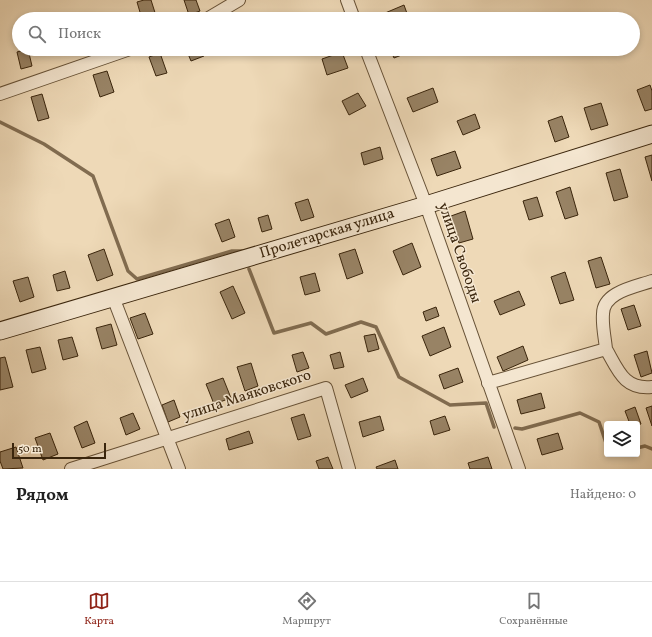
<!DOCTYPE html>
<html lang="ru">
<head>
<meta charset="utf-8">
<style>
  body { margin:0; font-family:Vollkorn,serif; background:#f2f2f2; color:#222 }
  .controls { position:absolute; right:12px; bottom:12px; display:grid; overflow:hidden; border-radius:4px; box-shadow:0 2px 6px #0003 }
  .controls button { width:36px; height:36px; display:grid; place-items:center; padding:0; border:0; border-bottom:1px solid #e0e0e0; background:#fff; color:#222; font:20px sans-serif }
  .scale { position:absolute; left:12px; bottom:10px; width:94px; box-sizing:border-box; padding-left:4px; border:2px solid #3a250c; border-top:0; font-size:11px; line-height:14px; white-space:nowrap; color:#3a250c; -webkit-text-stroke:3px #f4e6d0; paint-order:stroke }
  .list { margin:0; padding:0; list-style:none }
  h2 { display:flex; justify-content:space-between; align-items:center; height:52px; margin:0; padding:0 16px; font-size:17px }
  h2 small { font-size:13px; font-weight:400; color:#767676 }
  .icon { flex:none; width:22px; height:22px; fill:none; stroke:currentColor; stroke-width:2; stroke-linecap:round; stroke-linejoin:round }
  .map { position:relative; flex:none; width:652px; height:469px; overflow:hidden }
  .search { position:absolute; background:#fff; box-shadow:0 2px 6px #0003; left:12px; right:12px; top:12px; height:44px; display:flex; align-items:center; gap:10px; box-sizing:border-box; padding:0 14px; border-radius:22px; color:#767676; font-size:15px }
  .sheet { height:112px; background:#fff }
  nav { display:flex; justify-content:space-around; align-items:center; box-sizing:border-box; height:56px; border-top:1px solid #e0e0e0; background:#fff; font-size:11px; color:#767676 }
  nav a { display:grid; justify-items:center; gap:2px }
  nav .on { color:#8f2418 }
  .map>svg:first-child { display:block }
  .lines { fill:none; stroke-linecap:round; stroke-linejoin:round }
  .stream { stroke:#816c50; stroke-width:3.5 }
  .building { fill:#988365; stroke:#3a250c }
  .street-casing { stroke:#675237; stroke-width:14 }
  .secondary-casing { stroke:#3a250c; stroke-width:19 }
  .street { stroke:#f4e6d0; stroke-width:12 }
  .secondary { stroke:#f4e6d0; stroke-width:17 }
  .labels { text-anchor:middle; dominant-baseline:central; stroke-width:3; stroke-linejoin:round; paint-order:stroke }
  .street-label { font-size:15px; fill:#3a250c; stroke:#f4e6d0 }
</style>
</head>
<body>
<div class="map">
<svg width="652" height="469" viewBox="0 0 652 469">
  <rect width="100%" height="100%" fill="#eed9b7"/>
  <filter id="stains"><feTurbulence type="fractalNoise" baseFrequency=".005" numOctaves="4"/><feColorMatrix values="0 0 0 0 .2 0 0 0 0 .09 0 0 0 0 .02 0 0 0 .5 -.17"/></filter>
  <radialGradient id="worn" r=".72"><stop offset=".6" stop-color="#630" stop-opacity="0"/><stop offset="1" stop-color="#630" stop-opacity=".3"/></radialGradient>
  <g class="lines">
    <path class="stream" d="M0 122 44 144 93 176 128 271 137 279 232 251H242
      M249 269 274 333 311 323 326 334 361 322 376 327 399 377 450 405 486 403 494 427
      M515 428 522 429 580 413 599 422 607 446
      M637 448 645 446 652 449
      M615 454H617"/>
  </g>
  <path class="building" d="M144 0H151L157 19H142L137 2Z
    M184 0H196L200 11 189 15Z
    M404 5 409 19H379L378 16Z
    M120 13 122 19H108L107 17Z
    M28 49 32 66 21 69 17 52Z
    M64 49H81V50L65 54Z
    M186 49H202L204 56 191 61Z
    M390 49H417L394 58Z
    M342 52 348 68 327 75 322 59Z
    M160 53 167 73 156 76 149 57Z
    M107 71 114 92 100 97 93 75Z
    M650 85 652 91V109L645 111 637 90Z
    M433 88 438 102 413 112 407 98Z
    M358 93 366 106 349 115 342 101Z
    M42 94 49 118 38 121 31 97Z
    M601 103 608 125 591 130 584 108Z
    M475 114 480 128 463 135 457 121Z
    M562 116 569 137 555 142 548 121Z
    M380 147 383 159 364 165 361 153Z
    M455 151 461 168 437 176 431 159Z
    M652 155V181L645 157Z
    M620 169 628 197 614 201 606 173Z
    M570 187 578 215 565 219 556 192Z
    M537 197 543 216 529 220 523 201Z
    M308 199 314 217 301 221 295 203Z
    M465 211 473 239 459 243 451 216Z
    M268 215 272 229 262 232 258 218Z
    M229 219 235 237 222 242 215 224Z
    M412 243 421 267 403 275 393 251Z
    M104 249 113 275 97 281 88 255Z
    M355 249 363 273 347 279 339 254Z
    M601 257 610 284 596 288 588 261Z
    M65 271 70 288 57 291 53 275Z
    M565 272 574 300 560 304 551 277Z
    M315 273 320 291 305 295 300 277Z
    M28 277 34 297 20 302 13 281Z
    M233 286 245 313 232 319 220 292Z
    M519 291 525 305 500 315 494 301Z
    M634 305 641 326 628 330 621 309Z
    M436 307 439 316 426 321 423 312Z
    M145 313 153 334 138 339 130 318Z
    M111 324 117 345 102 349 96 328Z
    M444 327 451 347 430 356 422 336Z
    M375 334 379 349 368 352 364 336Z
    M72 337 78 356 63 360 58 340Z
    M523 346 528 360 503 371 497 357Z
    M40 347 46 369 32 373 26 350Z
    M647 351 652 373 641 377 634 355Z
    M303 352 309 368 297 372 292 355Z
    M340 352 344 367 334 369 330 355Z
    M5 357 13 387 0 390V358Z
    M251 363 258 386 245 391 237 367Z
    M458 368 463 382 444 389 439 375Z
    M223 378 231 398 214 404 206 384Z
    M363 378 368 391 351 398 345 385Z
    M541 393 545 408 521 414 517 400Z
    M174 400 180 417 168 422 162 405Z
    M652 406V426L646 408Z
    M635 407 641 424 637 425V424H630L625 411Z
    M133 413 140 429 126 435 120 418Z
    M304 414 311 436 298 440 291 418Z
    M380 416 384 430 363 437 359 422Z
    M445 416 450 430 434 435 430 421Z
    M87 421 95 443 82 448 74 427Z
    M249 431 253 443 229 450 226 439Z
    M50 433 58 454 43 460 35 438Z
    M558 433 563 449 542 455 537 439Z
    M16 447 23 468 3 469 0 461V452Z
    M328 457 333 469H319L316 461Z
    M488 457 492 469H470L468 463Z
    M395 460 398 469H377L376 467Z"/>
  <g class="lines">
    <defs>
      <path id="street" d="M347 0 354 19
        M207 19 239 0
        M366 49 426 205 519 469
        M0 94 130 49
        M113 297 179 469
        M606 349C605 338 602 326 603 314 603 292 635 287 652 281
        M488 383 606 349C618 370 624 390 652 387
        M71 469 326 388 349 469"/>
      <path id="secondary" d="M0 331 426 205 652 134"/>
    </defs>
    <use href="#street" class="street-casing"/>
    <use href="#secondary" class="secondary-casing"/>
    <use href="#street" class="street"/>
    <use href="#secondary" class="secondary"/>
  </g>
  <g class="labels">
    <g class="street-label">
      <text transform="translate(327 234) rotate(-17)">Пролетарская улица</text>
      <text transform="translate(459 253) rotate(71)">улица Свободы</text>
      <text transform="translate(247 396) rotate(-18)">улица Маяковского</text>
    </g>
  </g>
  <rect width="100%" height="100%" filter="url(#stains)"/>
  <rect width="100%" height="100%" fill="url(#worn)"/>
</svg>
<div class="controls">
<button><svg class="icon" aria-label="layers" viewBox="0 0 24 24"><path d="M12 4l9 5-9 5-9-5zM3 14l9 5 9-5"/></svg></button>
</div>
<div class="scale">50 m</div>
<div class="search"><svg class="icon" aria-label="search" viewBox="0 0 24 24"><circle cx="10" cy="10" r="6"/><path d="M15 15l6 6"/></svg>Поиск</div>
</div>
<section class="sheet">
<h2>Рядом<small>Найдено: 0</small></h2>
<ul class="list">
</ul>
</section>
<nav>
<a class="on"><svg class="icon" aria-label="map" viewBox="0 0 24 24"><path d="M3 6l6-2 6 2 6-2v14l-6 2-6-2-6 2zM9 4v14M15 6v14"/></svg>Карта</a>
<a><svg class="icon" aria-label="directions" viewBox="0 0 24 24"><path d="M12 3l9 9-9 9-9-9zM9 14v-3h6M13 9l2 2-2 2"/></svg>Маршрут</a>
<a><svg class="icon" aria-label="saved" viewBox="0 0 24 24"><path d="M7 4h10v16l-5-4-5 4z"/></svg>Сохранённые</a>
</nav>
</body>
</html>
